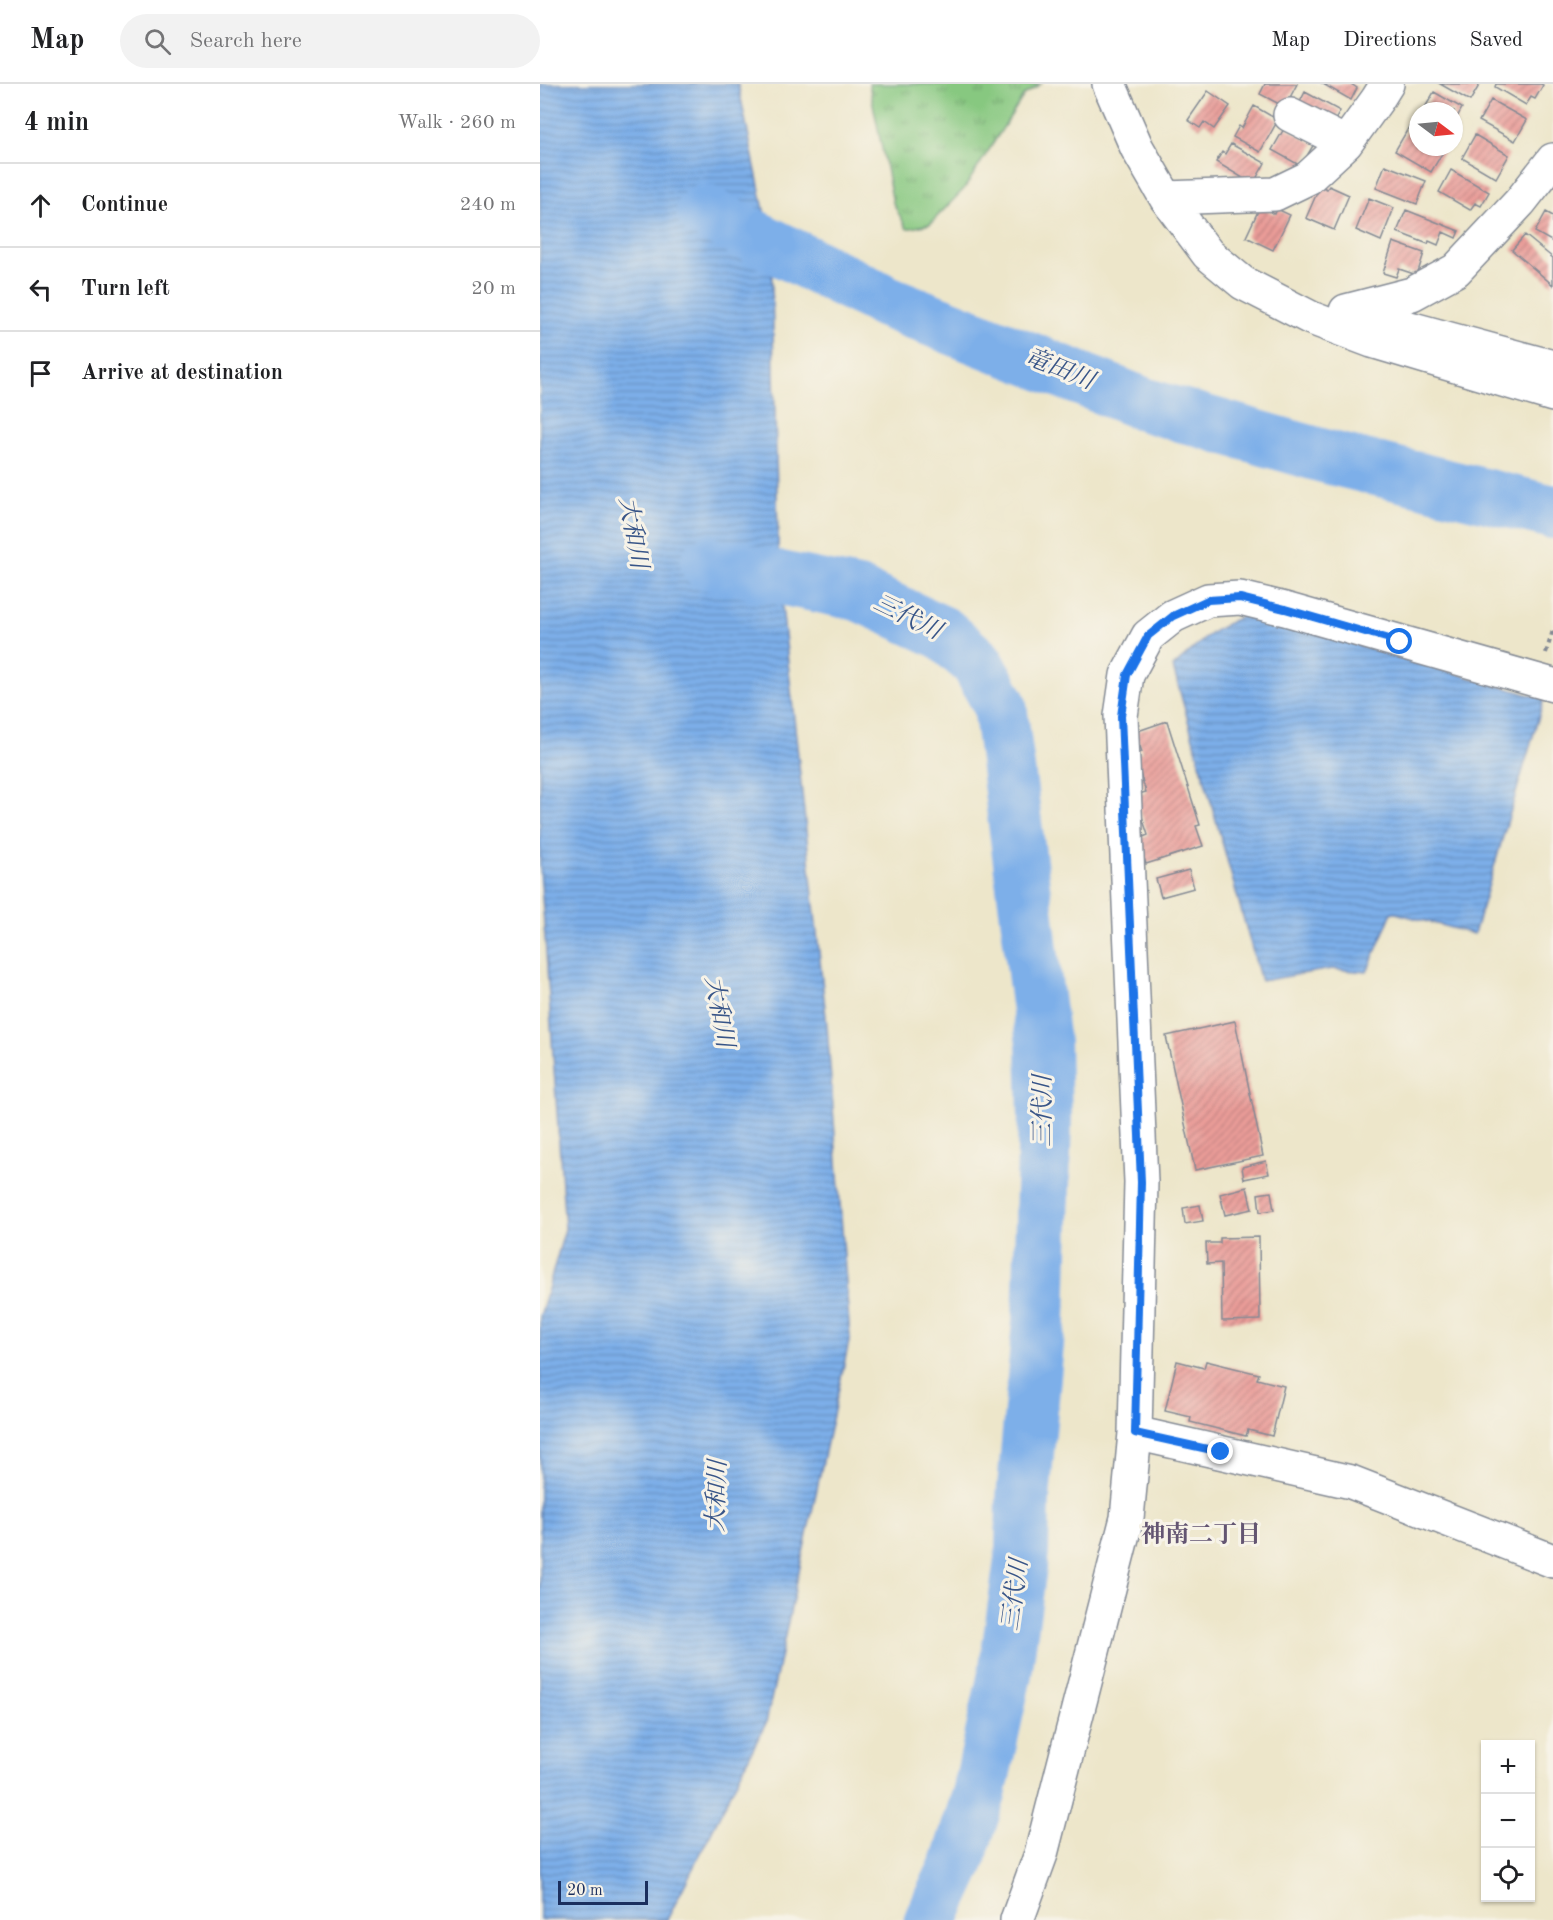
<!DOCTYPE html>
<html lang="en">
<head>
<meta charset="utf-8">
<style>
  body { margin:0; font-family:"Old Standard TT","Noto Serif JP",serif; background:#f2f2f2; color:#202124 }
  .controls { position:absolute; right:18px; bottom:18px; display:grid; overflow:hidden; border-radius:0px; box-shadow:0 2px 4px #0004 }
  .controls button { width:54px; height:54px; display:grid; place-items:center; padding:0; border:0; border-bottom:2px solid #e0e0e0; background:#fff; color:#202124; font:30px sans-serif }
  .compass { position:absolute; left:869px; top:18px; width:54px; height:54px; border-radius:50%; background:#fff; box-shadow:0 2px 4px #0004; rotate:106deg }
  .scale { position:absolute; left:18px; bottom:15px; width:90px; box-sizing:border-box; padding-left:6px; border:3px solid #1b2f5e; border-top:0; font-size:16px; line-height:21px; white-space:nowrap; color:#1b2f5e; -webkit-text-stroke:4px #f7f3e8; paint-order:stroke }
  .stop { position:absolute; width:18px; height:18px; margin:-14px; border:4px solid #1a73e8; border-radius:50%; background:#fff }
  .stop.end { background:#1a73e8; border-color:#fff; box-shadow:0 2px 6px #0008 }
  .list { margin:0; padding:0; list-style:none }
  h2 { display:flex; justify-content:space-between; align-items:center; height:78px; margin:0; padding:0 24px; font-size:26px }
  h2 small { font-size:20px; font-weight:400; color:#757577 }
  .list li { display:grid; grid-template-columns:39px 1fr auto; gap:18px; align-items:center; box-sizing:border-box; height:84px; padding:0 24px; border-top:2px solid #e0e0e0 }
  .list b { display:block; font-size:22px; white-space:nowrap }
  .list em { font-size:20px; font-style:normal; color:#757577 }
  .icon { flex:none; width:33px; height:33px; fill:none; stroke:currentColor; stroke-width:2; stroke-linecap:round; stroke-linejoin:round }
  .map { position:relative; flex:none; width:1013px; height:1836px; overflow:hidden }
  header { display:flex; align-items:center; gap:36px; box-sizing:border-box; height:84px; padding:0 30px; background:#fff; border-bottom:2px solid #e0e0e0 }
  header strong { font-size:28px }
  nav { display:flex; gap:33px; margin-inline-start:auto; font-size:21px }
  .search { width:420px; height:54px; background:#f2f2f2; display:flex; align-items:center; gap:15px; box-sizing:border-box; padding:0 21px; border-radius:33px; color:#757577; font-size:22px }
  main { display:flex }
  aside { flex:1; background:#fff }
  .map>svg:first-child { display:block }
  .park { fill:url(#park-tufts); stroke:#517c6f; stroke-width:1.5 }
  .water { fill:url(#water-rules); stroke:#4c6fa4; stroke-width:1.5 }
  .lines { fill:none; stroke-linecap:round; stroke-linejoin:round }
  .river { stroke:#7dafe9; stroke-width:54 }
  .building { fill:url(#building-hatch) }
  .minor-casing { stroke:#848a94; stroke-width:36 }
  .path { stroke:#848a94; stroke-width:4; stroke-dasharray:4.5 4.5; stroke-linecap:butt }
  .minor { stroke:#fff; stroke-width:33 }
  .route { stroke:#1a73e8; stroke-width:8 }
  .labels { text-anchor:middle; dominant-baseline:central; stroke-width:6; stroke-linejoin:round; paint-order:stroke }
  .water-label { font-size:24px; font-style:italic; fill:#385588; stroke:#f7f3e8 }
  .neighbourhood-label { font-size:24px; font-weight:bold; fill:#635572; stroke:#f7f3e8 }
</style>
</head>
<body>
<header>
<strong>Map</strong>
<div class="search"><svg class="icon" aria-label="search" viewBox="0 0 24 24"><circle cx="10" cy="10" r="6"/><path d="M15 15l6 6"/></svg>Search here</div>
<nav><a>Map</a><a>Directions</a><a>Saved</a></nav>
</header>
<main>
<aside>
<h2>4 min<small>Walk · 260 m</small></h2>
<ul class="list">
<li><svg class="icon" aria-label="ahead" viewBox="0 0 24 24"><path d="M12 20V5M6 11l6-6 6 6"/></svg><div><b>Continue</b></div><em>240 m</em></li>
<li><svg class="icon" aria-label="left" viewBox="0 0 24 24"><path d="M17 20v-9H6M10 6l-5 5 5 5"/></svg><div><b>Turn left</b></div><em>20 m</em></li>
<li><svg class="icon" aria-label="arrive" viewBox="0 0 24 24"><path d="M6 21V4h12l-3 4 3 4H6"/></svg><div><b>Arrive at destination</b></div></li>
</ul>
</aside>
<div class="map">
<svg width="1013" height="1836" viewBox="0 0 1013 1836">
  <defs>
    <pattern id="park-tufts" width="24" height="20" patternUnits="userSpaceOnUse" patternTransform="scale(1.5)"><rect width="24" height="20" fill="#87c880"/><path d="M3 7l-1-3M5 7V3M7 7l1-3M15 17l-1-3M17 17v-4M19 17l1-3" fill="none" stroke="#6ea36c"/></pattern>
    <pattern id="water-rules" width="6" height="5" patternUnits="userSpaceOnUse" patternTransform="scale(1.5)"><rect width="6" height="5" fill="#7dafe9"/><path d="M0 2.5h6" fill="none" stroke="#668fc0"/></pattern>
    <pattern id="building-hatch" width="6" height="6" patternUnits="userSpaceOnUse" patternTransform="scale(1.5)"><rect width="6" height="6" fill="#ea9c98"/><path d="M-1 1l2-2M0 6l6-6M5 7l2-2" fill="none" stroke="#bd807f"/></pattern>
  </defs>
  <rect width="100%" height="100%" fill="#f7f3e8"/>
  <filter id="ink" filterUnits="userSpaceOnUse"><feTurbulence type="fractalNoise" baseFrequency=".0167" numOctaves="2"/><feDisplacementMap in="SourceGraphic" scale="12" xChannelSelector="R" yChannelSelector="G"/><feConvolveMatrix kernelMatrix="1 2 1 2 8 2 1 2 1" color-interpolation-filters="sRGB"/></filter>
  <filter id="wash" filterUnits="userSpaceOnUse"><feTurbulence type="fractalNoise" baseFrequency=".008" numOctaves="4" result="noise"/><feDisplacementMap in="SourceGraphic" scale="24" xChannelSelector="R" yChannelSelector="G"/><feGaussianBlur stdDeviation="1.35" result="paint"/><feColorMatrix in="noise" values="0 0 0 0 0 0 0 0 0 0 0 0 0 0 0 0 0 1.4 0 .05"/><feComposite in="paint" operator="in"/></filter>
  <g filter="url(#wash)">
    <rect width="100%" height="100%" fill="#ede6ca"/>
    <path class="park" d="M329 0H501L484 11 424 105 390 140 367 145 353 119Z"/>
    <path class="water" d="M0 0H198L231 160 239 494 287 942 310 1253 226 1639 127 1836H0V1233L25 1145 0 782Z
      M706 529 1004 615 934 850 852 828 827 888 791 885 721 897 633 583 671 549Z"/>
    <g class="lines">
      <path class="river" d="M163 127 347 218 606 321 787 373 1013 428
        M167 479 318 510 403 549 437 579 460 621 503 959 505 1033 499 1238 483 1414 482 1469 465 1590 439 1710 417 1780 391 1836"/>
    </g>
    <g id="blocks">
      <path class="building" d="M725 0H757L745 23 720 10Z
        M783 0H811L817 4 811 16Z
        M900 0H940L930 17Z
        M956 0H1001L1003 1 995 15 991 13 986 21 955 3Z
        M668 7 690 22 674 45 664 38 660 44 648 36Z
        M765 8 800 27 792 42 758 22Z
        M894 8 922 24 914 39V27H883Z
        M951 16 987 36 975 57 939 37Z
        M714 22 738 36 720 68 693 53 699 42 702 44Z
        M745 43 774 60 761 82 732 66Z
        M869 43 878 48V63H906L891 88 855 67Z
        M935 51 969 71 956 94 922 74Z
        M691 60 725 79 713 100 676 78 682 68 685 70Z
        M845 81 886 97 877 120 836 104Z
        M911 86 949 108 941 122 935 119 930 126 899 108Z
        M780 102 787 105 789 102 809 111 794 146 766 134Z
        M829 114 854 124 841 157 816 146Z
        M720 123 735 130 737 125 750 131 733 166 706 153Z
        M866 126 919 147 916 154 903 148 898 161 889 157 888 160 857 148Z
        M1006 128 1013 132V158L995 148Z
        M985 151 1013 174V201L972 166Z
        M853 158 884 169 877 191 859 185 856 193 843 189Z
        M627 637 660 741 656 742 663 762 606 780 598 755 608 751 595 711 606 708 594 670 602 668 595 648Z
        M649 786 654 804 621 813 616 795Z
        M695 937 723 1072 655 1086 626 952Z
        M726 1077 729 1090 704 1095 702 1083Z
        M707 1103 712 1125 685 1131 680 1110Z
        M731 1108 734 1126 720 1128 718 1110Z
        M660 1121 663 1137 645 1140 643 1124Z
        M719 1153 720 1236 682 1237 681 1179 667 1180 666 1159H680V1154Z
        M637 1277 664 1284 666 1277 719 1290 717 1295 744 1302 732 1352 708 1346 706 1352 650 1338 651 1333 625 1327Z"/>
    </g>
  </g>
  <g filter="url(#ink)">
    <use href="#blocks" fill-opacity="0" stroke="#848a94" stroke-width="1.5"/>
    <g class="lines">
      <defs>
        <path id="minor" d="M569 0 597 64 626 114 668 170 703 199 771 234 832 257 1013 311
          M750 31 806 59
          M626 114 735 110 768 94 806 59 837 16 847 0
          M806 227 872 210 916 186 980 118 1013 76
          M814 229 1013 283
          M595 1349 811 1398 1013 1477
          M477 1836 501 1770 587 1434 595 1349 601 1098 581 632 587 591 608 552 633 532 668 516 700 514 745 525 1013 601"/>
      </defs>
      <use href="#minor" class="minor-casing"/>
      <path class="path" d="M1006 569 1013 546"/>
      <use href="#minor" class="minor"/>
    </g>
  </g>
  <g class="lines" filter="url(#ink)">
    <path class="route" d="M681 1368 595 1349 601 1098 581 632 587 591 608 552 633 532 668 516 700 514 745 525 860 558"/>
  </g>
  <g class="labels">
    <g class="water-label">
      <text transform="translate(519 286) rotate(22)">竜田川</text>
      <text transform="translate(92 449) rotate(80)">大和川</text>
      <text transform="translate(367 534) rotate(26)">三代川</text>
      <text transform="translate(178 928) rotate(80)">大和川</text>
      <text transform="translate(504 1027) rotate(-90)">三代川</text>
      <text transform="translate(178 1412) rotate(-88)">大和川</text>
      <text transform="translate(476 1511) rotate(-82)">三代川</text>
    </g>
    <g class="neighbourhood-label">
      <text x="661" y="1452">神南二丁目</text>
    </g>
  </g>
</svg>
<div class="controls">
<button>+</button>
<button>−</button>
<button><svg class="icon" aria-label="locate" viewBox="0 0 24 24"><circle cx="12" cy="12" r="6"/><path d="M12 2v4M12 18v4M2 12h4M18 12h4"/></svg></button>
</div>
<svg class="compass" viewBox="-18 -18 36 36"><path d="M0-13l5 13h-10z" fill="#e53935"/><path d="M0 13l5-13h-10z" fill="#757577"/></svg>
<div class="scale">20 m</div>
<div class="stop" style="left:860px;top:558px"></div>
<div class="stop end" style="left:681px;top:1368px"></div>
</div>
</main>
</body>
</html>
